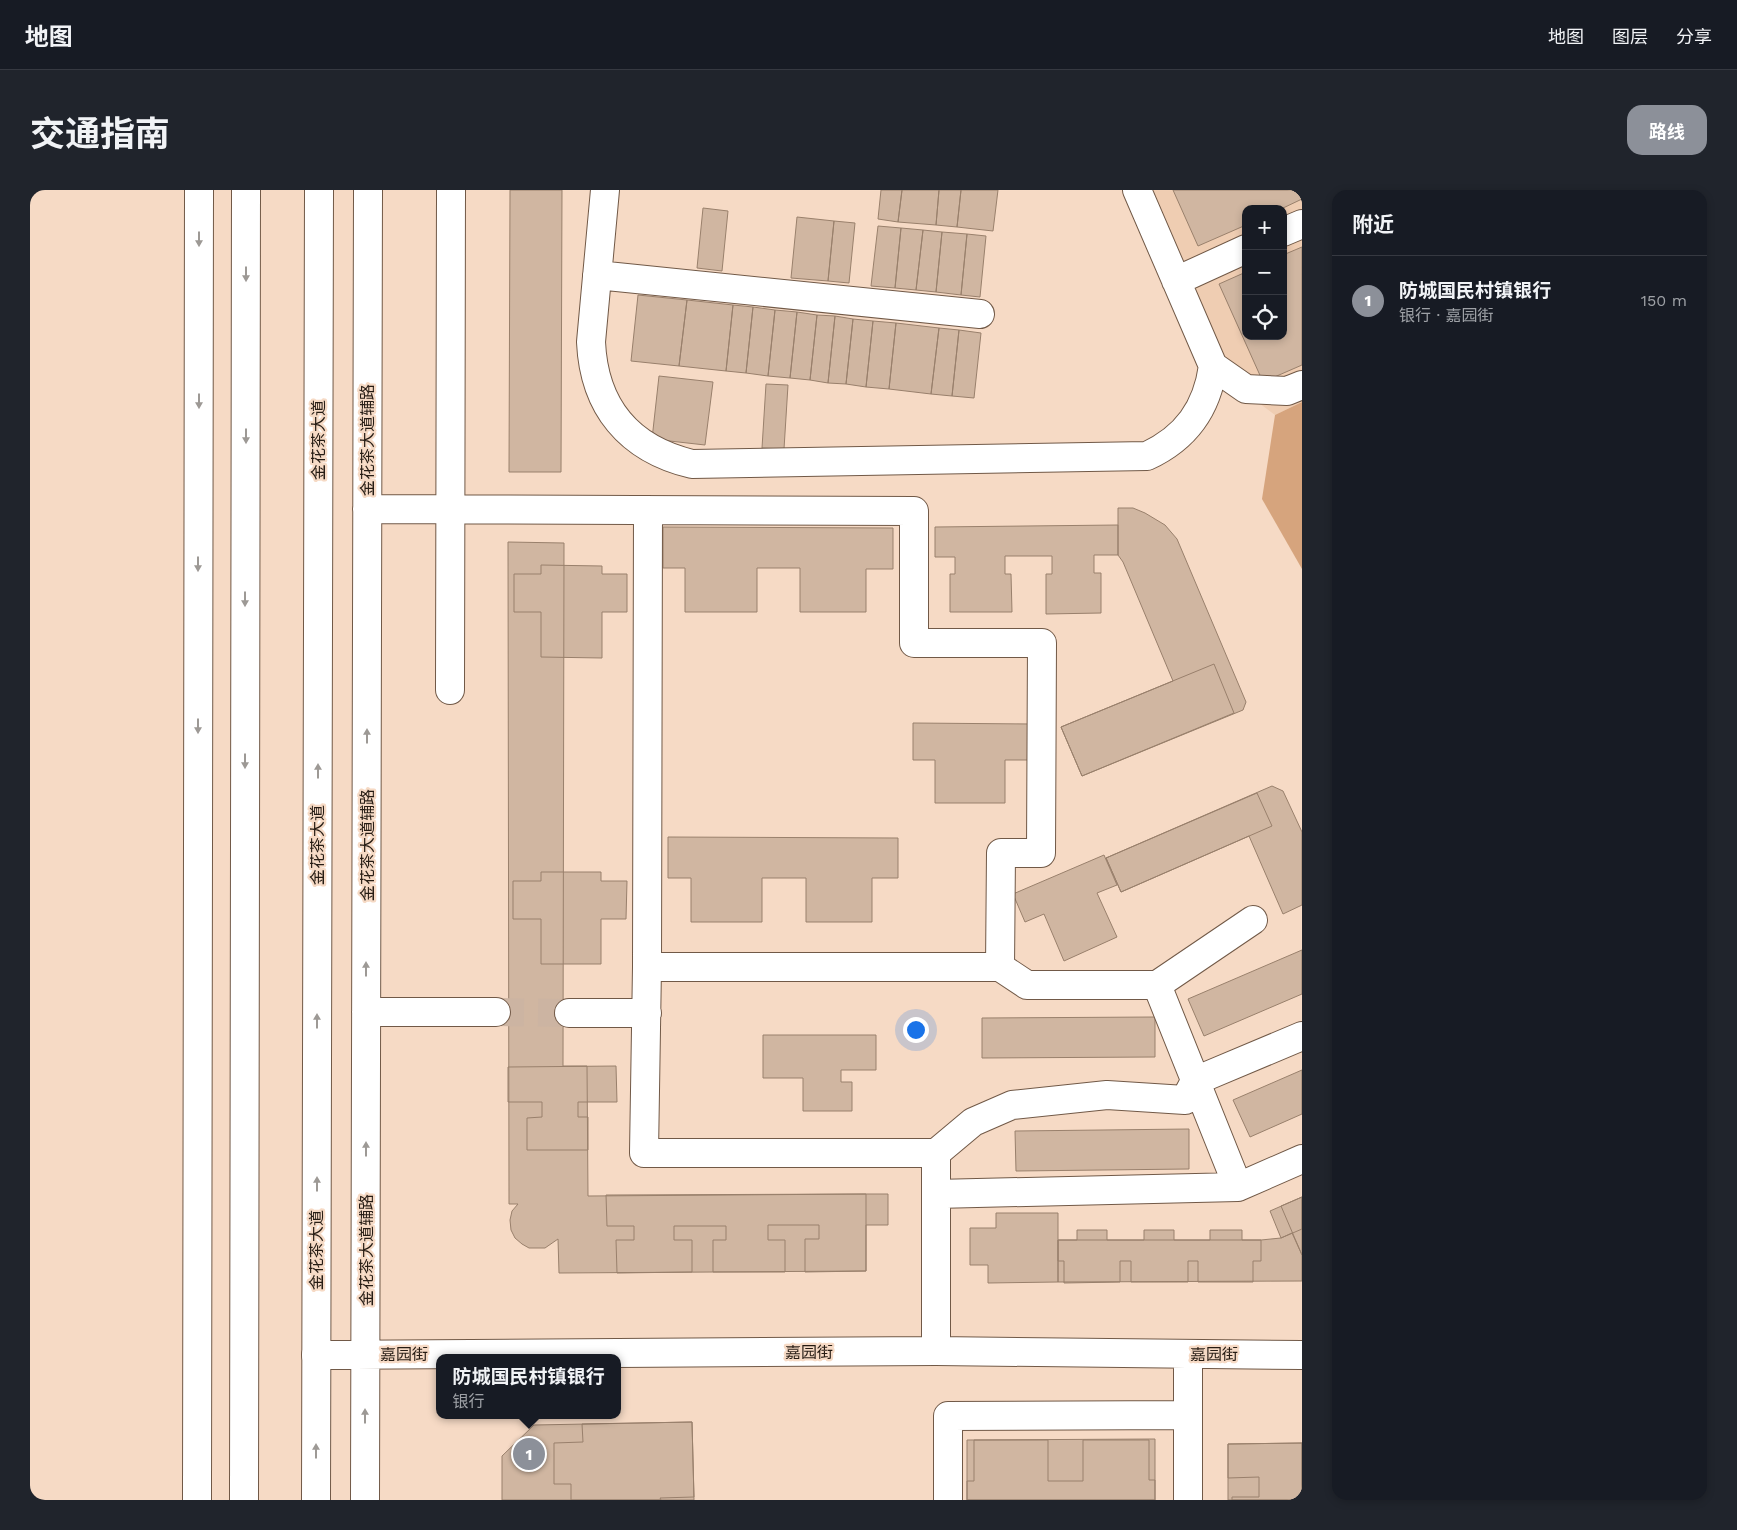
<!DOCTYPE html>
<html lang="zh">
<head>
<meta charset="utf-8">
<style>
  body { margin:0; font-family:"Work Sans","Noto Sans SC",sans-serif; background:#20242c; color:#f1f3f6 }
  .controls { position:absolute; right:15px; top:15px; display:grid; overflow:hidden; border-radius:10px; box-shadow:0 2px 8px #0003 }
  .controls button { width:45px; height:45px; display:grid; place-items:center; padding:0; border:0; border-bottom:1px solid #363941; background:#171b24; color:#f1f3f6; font:25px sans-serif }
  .you { position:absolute; left:885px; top:839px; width:18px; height:18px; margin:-12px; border:4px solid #fff; border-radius:50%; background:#1a73e8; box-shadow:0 0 0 8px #1a73e833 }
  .badge { display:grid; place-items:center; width:32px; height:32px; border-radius:50%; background:#8c9099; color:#fff; font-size:16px; font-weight:700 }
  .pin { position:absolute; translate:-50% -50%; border:2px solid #fff; box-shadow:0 1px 5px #0006 }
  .popup { position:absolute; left:406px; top:1164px; width:185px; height:65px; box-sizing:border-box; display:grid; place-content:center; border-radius:10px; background:#171b24; filter:drop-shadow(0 1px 4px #0005); font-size:16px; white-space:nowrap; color:#9ea1a6 }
  .popup b { font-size:19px; color:#f1f3f6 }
  .popup::after { content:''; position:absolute; left:50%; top:100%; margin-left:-10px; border:10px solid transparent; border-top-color:#171b24 }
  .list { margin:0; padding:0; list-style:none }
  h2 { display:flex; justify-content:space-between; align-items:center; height:65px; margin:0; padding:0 20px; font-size:21px }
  h2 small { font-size:16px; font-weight:400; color:#9ea1a6 }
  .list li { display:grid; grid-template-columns:32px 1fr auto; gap:15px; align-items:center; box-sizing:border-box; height:90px; padding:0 20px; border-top:1px solid #363941 }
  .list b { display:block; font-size:19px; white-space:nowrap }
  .list p { margin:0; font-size:16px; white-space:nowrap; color:#9ea1a6 }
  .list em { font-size:16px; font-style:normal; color:#9ea1a6 }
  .icon { flex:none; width:28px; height:28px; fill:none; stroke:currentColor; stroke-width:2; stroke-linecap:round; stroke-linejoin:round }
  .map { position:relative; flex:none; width:1272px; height:1310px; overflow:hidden; border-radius:15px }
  header { display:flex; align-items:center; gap:30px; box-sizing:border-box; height:70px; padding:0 25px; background:#171b24; border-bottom:1px solid #363941 }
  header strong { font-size:24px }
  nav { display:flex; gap:28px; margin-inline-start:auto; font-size:18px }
  .intro { display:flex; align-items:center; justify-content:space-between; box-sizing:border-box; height:120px; padding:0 30px }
  h1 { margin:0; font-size:35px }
  .button { padding:12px 22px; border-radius:15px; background:#8c9099; color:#fff; font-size:18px; font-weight:700 }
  main { display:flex; gap:30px; padding:0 30px }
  aside { flex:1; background:#171b24; border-radius:15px; box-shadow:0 2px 8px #0003 }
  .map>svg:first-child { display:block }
  .built { fill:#efcdb2; fill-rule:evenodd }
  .green { fill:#d6a47d }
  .building { fill:#d0b6a1; stroke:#99806c }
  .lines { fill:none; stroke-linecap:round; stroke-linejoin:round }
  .minor-tunnel { stroke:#ccb4a2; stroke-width:28; stroke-dasharray:28 14; stroke-linecap:butt }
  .minor-casing { stroke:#715947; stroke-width:30 }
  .highway-casing { stroke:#715947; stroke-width:30 }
  .minor { stroke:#fff; stroke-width:28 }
  .highway { stroke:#fff; stroke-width:28 }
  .oneway { fill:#9d9995 }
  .labels { text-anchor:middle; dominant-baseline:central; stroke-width:4.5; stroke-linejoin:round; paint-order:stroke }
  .street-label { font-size:16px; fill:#261c14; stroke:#f6dac5 }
</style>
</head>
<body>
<header>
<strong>地图</strong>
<nav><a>地图</a><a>图层</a><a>分享</a></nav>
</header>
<div class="intro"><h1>交通指南</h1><a class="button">路线</a></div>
<main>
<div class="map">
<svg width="1272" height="1310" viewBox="0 0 1272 1310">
  <rect width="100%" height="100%" fill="#f6dac5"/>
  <path class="built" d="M1096 0H1272V212L1245 225 1165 165ZM1216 19H1253V146H1216Z"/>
  <path class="green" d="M1272 212V379L1232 309 1245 225Z"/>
  <path class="building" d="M480 0H532L531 282H479Z
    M851 0H872L868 32 848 29Z
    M872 0H909L906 35 868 32Z
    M909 0H931L927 37 906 35Z
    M931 0H968L963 41 927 37Z
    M1143 0H1272V9L1251 19H1216V35L1168 56Z
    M673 18 698 21 692 81 667 78Z
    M767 27 804 31 798 91 761 88Z
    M804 31 825 33 819 93 798 91Z
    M848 36 871 38 865 98 841 96Z
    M871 38 893 40 886 100 865 98Z
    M893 40 912 42 906 102 886 100Z
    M912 42 937 44 931 105 906 102Z
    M937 44 956 46 950 107 931 105Z
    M1272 57V175L1233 192 1189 94 1216 82V146H1253V65Z
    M608 105 657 110 649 176 601 171Z
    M657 110 703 115 696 181 649 176Z
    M703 115 723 117 716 183 696 181Z
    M723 117 745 120 738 186 716 183Z
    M745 120 767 122 760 188 738 186Z
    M767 122 787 125 780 190 760 188Z
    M787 125 805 126 798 193 780 190Z
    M805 126 823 129 816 194 798 193Z
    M823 129 843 131 836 197 816 194Z
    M843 131 866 133 859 199 836 197Z
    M866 133 909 138 901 204 859 199Z
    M909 138 929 140 922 206 901 204Z
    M929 140 951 143 944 208 922 206Z
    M629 186 683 192 675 255 622 249Z
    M736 194 758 195 754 259 732 258Z
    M1088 318H1103L1115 323 1135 335 1147 349 1216 512 1213 520 1052 586 1031 537 1143 491 1093 372 1088 365Z
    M1088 335V365H1064V383H1071V423L1016 424V384H1022V366H975V384H981L982 422H920V384H925V367H905V337Z
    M633 337 863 338V379H836V422H770V378H727V422H655V378H633Z
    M478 352 534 353 533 876H557L558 1006 836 1004V1081L529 1083 528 1049 515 1058H499L492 1054 485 1048 481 1040 480 1030 482 1021 488 1014H479Z
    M511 375 572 376V384H597V422H572V468L511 467V422H484V384H511Z
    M1184 474 1204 523 1052 586 1031 537Z
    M883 533 1001 534V570H975V613H905V570H883Z
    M1242 596 1253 601 1272 642V715L1253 724 1219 646 1091 702 1076 668Z
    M1227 603 1242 636 1091 702 1076 668Z
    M638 647 868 648V688H842V732H776V688H732V732H661V688H638Z
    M1074 665 1087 695 1067 703 1087 747 1034 771 1014 724 995 732 983 704Z
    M511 682H571V691H597L596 729H571V774H511V729H483V691H511Z
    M1272 760V804L1174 846 1158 809Z
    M1125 827V867L952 868V828Z
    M733 845H846V880H811V892H822V921H773V888H733Z
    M586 876 587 912H548V927H558V960H497V928L512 927V912H478V877Z
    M1272 880V924L1220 947 1203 910Z
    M1159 939V979L986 981 985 941Z
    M836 1004H858V1035H836V1081L775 1082V1049H789V1035H738V1050H755V1082H683V1050H696V1036H644V1050H662V1082L587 1083 586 1050H604V1036H577L576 1005Z
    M1272 1007V1039L1251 1048 1240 1021Z
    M1272 1007V1065L1251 1016Z
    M966 1023H1028V1092L958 1093V1075H940V1038H966Z
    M1047 1040H1077V1050H1114V1040H1144V1050H1180V1040H1212V1050H1231V1071H1223V1092H1168V1071H1158V1092H1101V1071H1090V1092L1034 1093V1071H1028V1050H1047Z
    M1262 1043 1272 1065V1091L1028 1092V1050H1231L1251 1048Z
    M662 1232 664 1307 630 1308 631 1310H541V1294H524V1253L553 1252 552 1234Z
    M662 1232 664 1310H472V1266L504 1235Z
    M1125 1249V1310H937V1250Z
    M944 1250H1018V1291H1053V1250H1119V1290H1125V1310H937V1291H944Z
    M1272 1253V1310H1198V1254Z
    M1272 1253V1310H1202V1307H1229V1287L1198 1288V1254Z"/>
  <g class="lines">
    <path class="minor-tunnel" d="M466 822 539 823"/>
    <defs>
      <path id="minor" d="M575 0 561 152C564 217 599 259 662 274L1117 266C1156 248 1177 219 1183 176
        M1107 0 1183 176 1216 199 1257 201 1272 195
        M1253 42 1272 34
        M567 85 950 124
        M1146 91 1216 59
        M337 319 884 321V453H1012L1011 663H971L970 777
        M618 320 617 777 614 963H906V1161
        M420 500 421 0
        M617 777H970L997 795H1127L1223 730
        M1127 795 1208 997
        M336 822H466
        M539 823H617
        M906 963 943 932 982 915 1077 905 1155 910 1165 891 1272 846
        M906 1004 1208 997 1272 969
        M286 1165 906 1161 1272 1165
        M167 1310 169 0
        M335 1310 338 0
        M918 1310V1226L1158 1225
        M1158 1310V1164"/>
      <path id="highway" d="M214 1310 216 0
        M286 1310 289 0"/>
    </defs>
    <use href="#minor" class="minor-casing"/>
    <use href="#highway" class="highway-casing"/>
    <use href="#minor" class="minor"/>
    <use href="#highway" class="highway"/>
  </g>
  <defs><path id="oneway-solid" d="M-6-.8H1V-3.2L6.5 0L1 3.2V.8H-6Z" transform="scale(1.25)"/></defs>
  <g class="oneway">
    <use href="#oneway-solid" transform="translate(169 49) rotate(90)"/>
    <use href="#oneway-solid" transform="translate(216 84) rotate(90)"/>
    <use href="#oneway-solid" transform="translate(169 211) rotate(90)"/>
    <use href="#oneway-solid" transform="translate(216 246) rotate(90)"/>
    <use href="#oneway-solid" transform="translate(168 374) rotate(90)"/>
    <use href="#oneway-solid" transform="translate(215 409) rotate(90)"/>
    <use href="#oneway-solid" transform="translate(168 536) rotate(90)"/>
    <use href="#oneway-solid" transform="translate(337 546) rotate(-90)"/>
    <use href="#oneway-solid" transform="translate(215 571) rotate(90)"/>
    <use href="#oneway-solid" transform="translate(288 581) rotate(-90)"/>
    <use href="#oneway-solid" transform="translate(336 779) rotate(-90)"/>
    <use href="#oneway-solid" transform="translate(287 831) rotate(-90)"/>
    <use href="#oneway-solid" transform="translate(336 959) rotate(-90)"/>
    <use href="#oneway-solid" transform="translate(287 994) rotate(-90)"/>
    <use href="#oneway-solid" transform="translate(335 1226) rotate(-90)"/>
    <use href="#oneway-solid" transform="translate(286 1261) rotate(-90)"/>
  </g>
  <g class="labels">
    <g class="street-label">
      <text transform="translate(288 250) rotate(-90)">金花茶大道</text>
      <text transform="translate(337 250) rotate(-90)">金花茶大道辅路</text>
      <text transform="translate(287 655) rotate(-90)">金花茶大道</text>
      <text transform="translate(337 655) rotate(-90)">金花茶大道辅路</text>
      <text transform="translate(286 1060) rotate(-90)">金花茶大道</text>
      <text transform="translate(336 1060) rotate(-90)">金花茶大道辅路</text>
      <text x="779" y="1162">嘉园街</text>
      <text x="374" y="1164">嘉园街</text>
      <text x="1184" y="1164">嘉园街</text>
    </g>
  </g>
</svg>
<div class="controls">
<button>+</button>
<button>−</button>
<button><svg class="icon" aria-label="locate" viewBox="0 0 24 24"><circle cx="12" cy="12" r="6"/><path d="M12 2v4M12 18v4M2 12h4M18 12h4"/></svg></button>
</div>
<div class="you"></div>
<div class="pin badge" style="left:499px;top:1264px">1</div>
<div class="popup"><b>防城国民村镇银行</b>银行</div>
</div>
<aside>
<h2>附近<small></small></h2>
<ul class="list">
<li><span class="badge">1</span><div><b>防城国民村镇银行</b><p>银行 · 嘉园街</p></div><em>150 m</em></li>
</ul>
</aside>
</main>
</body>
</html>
